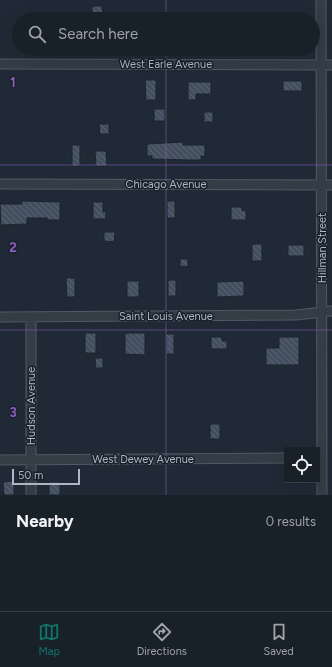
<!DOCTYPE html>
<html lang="en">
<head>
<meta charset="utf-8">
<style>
  body { margin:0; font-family:Figtree,sans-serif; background:#212830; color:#f1f3f6 }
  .controls { position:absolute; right:12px; bottom:12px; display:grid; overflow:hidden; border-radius:0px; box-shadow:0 4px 16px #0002 }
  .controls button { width:36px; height:36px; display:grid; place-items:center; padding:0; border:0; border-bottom:1px solid #363e45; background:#182028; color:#f1f3f6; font:20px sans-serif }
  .scale { position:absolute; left:12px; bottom:10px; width:68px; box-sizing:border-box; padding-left:4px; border:2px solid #aeb6c3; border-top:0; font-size:11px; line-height:14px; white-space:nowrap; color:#aeb6c3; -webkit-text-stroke:3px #19212b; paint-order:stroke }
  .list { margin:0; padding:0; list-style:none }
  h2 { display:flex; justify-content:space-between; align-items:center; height:52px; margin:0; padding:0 16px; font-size:17px }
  h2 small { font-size:13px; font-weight:400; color:#9fa3a8 }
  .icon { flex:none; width:22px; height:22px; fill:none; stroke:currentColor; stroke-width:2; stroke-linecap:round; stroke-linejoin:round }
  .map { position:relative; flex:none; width:332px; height:495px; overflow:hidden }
  .search { position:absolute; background:#182028; box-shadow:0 4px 16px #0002; left:12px; right:12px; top:12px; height:44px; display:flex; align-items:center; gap:10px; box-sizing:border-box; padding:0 14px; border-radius:22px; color:#9fa3a8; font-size:15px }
  .sheet { height:116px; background:#182028 }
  nav { display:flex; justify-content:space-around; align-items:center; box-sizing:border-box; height:56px; border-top:1px solid #363e45; background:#182028; font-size:11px; color:#9fa3a8 }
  nav a { display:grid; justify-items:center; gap:2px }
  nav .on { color:#0f766e }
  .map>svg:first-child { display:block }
  .building { fill:url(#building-back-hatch); stroke:#1b232d }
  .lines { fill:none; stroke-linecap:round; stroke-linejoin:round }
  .minor-casing { stroke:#515964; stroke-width:11 }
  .minor { stroke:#343c46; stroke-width:9 }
  .grid { fill:none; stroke:#8d5cc0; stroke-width:1; stroke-opacity:0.55 }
  .labels { text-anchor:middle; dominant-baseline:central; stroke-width:3; stroke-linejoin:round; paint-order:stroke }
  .street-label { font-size:11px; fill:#aeb6c3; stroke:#19212b }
  .grid-label { font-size:13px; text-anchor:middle; font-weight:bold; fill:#8d5cc0; stroke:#19212b; stroke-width:3; stroke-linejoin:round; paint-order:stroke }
</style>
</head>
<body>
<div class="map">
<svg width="332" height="495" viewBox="0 0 332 495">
  <defs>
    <pattern id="building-back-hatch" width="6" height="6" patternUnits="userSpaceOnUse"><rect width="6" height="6" fill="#434f5e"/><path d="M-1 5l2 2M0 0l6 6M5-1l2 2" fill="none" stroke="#5c6673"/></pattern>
  </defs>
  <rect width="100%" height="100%" fill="#202a36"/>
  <path class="building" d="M92 6H102L103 15H92Z
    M145 80H156V100H146Z
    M283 81H302V91H283Z
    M188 82H211V94H196V100H188Z
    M154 109H165V121H154Z
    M204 112H213V122H204Z
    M99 124H109V134H100Z
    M183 142V145H205V156H201V160H189L152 159V156H147V144Z
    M72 145H80V166H72Z
    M95 151H106L107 166H96Z
    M22 201 60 202V220H47V218H27V224L1 225 0 204H22Z
    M167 201H175V218H167Z
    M93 202H103V212H106V219H93Z
    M231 207H242V211L246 210V220H231Z
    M104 232H115L114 242 104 241Z
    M252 244H262V261H252Z
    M288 245H304V256H288Z
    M180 259H188V267L180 266Z
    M66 278H75V297H67Z
    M168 280H176V296H168Z
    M127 281H139V297H127Z
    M244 281V296L217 297V282Z
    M85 333H96V353H85Z
    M125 333H145V355L125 354Z
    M166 334H174V354H166Z
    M211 337H222V341H227V349H211Z
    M279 337H299V365H266V348H279Z
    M95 358H103V368H96Z
    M210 424H220V439H210Z
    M14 481V495H4L3 482Z
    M49 482H60V495H49Z"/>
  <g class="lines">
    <defs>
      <path id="minor" d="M321 0 322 495
        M0 64 332 65
        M0 184 332 185
        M0 317 296 315 332 311
        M31 317V495
        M0 460 287 458"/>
    </defs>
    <use href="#minor" class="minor-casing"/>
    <use href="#minor" class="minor"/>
  </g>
  <path class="grid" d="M166 0V19M166 49V495M0 165H332M0 330H332"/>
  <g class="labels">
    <g class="street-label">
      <text x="166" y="64">West Earle Avenue</text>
      <text x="166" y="184">Chicago Avenue</text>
      <text transform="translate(322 248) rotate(-90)">Hillman Street</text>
      <text x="166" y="316">Saint Louis Avenue</text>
      <text transform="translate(31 406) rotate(-90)">Hudson Avenue</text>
      <text x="143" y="459">West Dewey Avenue</text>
    </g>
  </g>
  <g class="grid-label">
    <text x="13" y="87">1</text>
    <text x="13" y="252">2</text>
    <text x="13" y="417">3</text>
  </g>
</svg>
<div class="controls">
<button><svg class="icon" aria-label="locate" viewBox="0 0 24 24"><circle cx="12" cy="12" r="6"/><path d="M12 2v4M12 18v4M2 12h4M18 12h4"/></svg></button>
</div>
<div class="scale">50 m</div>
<div class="search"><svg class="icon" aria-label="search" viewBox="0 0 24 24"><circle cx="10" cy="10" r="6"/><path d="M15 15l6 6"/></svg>Search here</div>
</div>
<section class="sheet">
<h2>Nearby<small>0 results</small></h2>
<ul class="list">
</ul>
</section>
<nav>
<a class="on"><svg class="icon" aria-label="map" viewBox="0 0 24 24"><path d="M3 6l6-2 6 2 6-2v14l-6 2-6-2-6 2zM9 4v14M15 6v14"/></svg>Map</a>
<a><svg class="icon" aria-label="directions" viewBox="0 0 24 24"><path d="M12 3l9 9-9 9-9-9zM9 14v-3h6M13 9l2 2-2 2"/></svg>Directions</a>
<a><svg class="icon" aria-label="saved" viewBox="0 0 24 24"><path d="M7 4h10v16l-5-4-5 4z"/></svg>Saved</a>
</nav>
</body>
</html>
